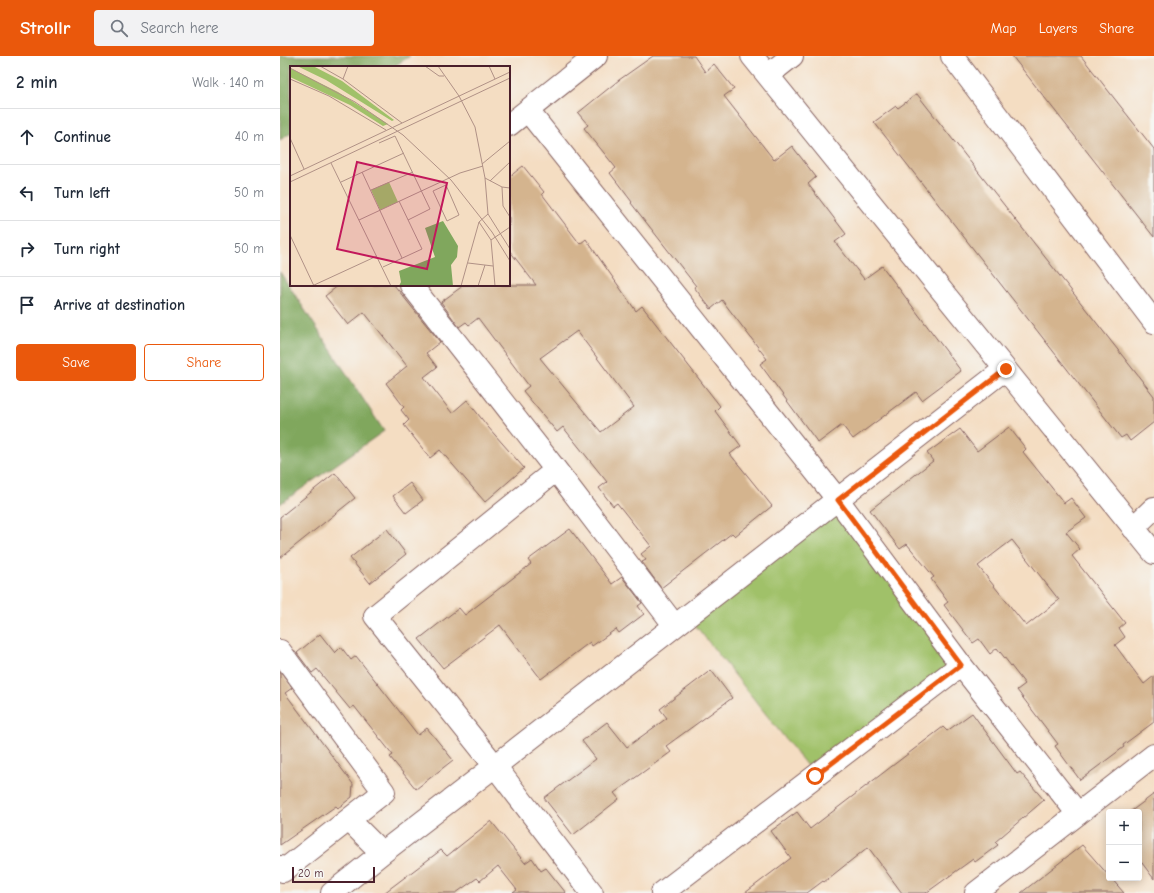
<!DOCTYPE html>
<html lang="en">
<head>
<meta charset="utf-8">
<style>
  body { margin:0; font-family:"Comic Neue",sans-serif; background:#f2f2f3; color:#1f2937 }
  .controls { position:absolute; right:12px; bottom:12px; display:grid; overflow:hidden; border-radius:4px; box-shadow:0 2px 10px #0003 }
  .controls button { width:36px; height:36px; display:grid; place-items:center; padding:0; border:0; border-bottom:1px solid #e0e1e3; background:#fff; color:#1f2937; font:20px sans-serif }
  .scale { position:absolute; left:12px; bottom:10px; width:83px; box-sizing:border-box; padding-left:4px; border:2px solid #4a1f2b; border-top:0; font-size:11px; line-height:14px; white-space:nowrap; color:#4a1f2b; -webkit-text-stroke:3px #f6f6f2; paint-order:stroke }
  .stop { position:absolute; width:12px; height:12px; margin:-9px; border:3px solid #ea580c; border-radius:50%; background:#fff }
  .stop.end { background:#ea580c; border-color:#fff; box-shadow:0 1px 4px #0008 }
  .list { margin:0; padding:0; list-style:none }
  h2 { display:flex; justify-content:space-between; align-items:center; height:52px; margin:0; padding:0 16px; font-size:17px }
  h2 small { font-size:13px; font-weight:400; color:#747a83 }
  .list li { display:grid; grid-template-columns:26px 1fr auto; gap:12px; align-items:center; box-sizing:border-box; height:56px; padding:0 16px; border-top:1px solid #e0e1e3 }
  .list b { display:block; font-size:15px; white-space:nowrap }
  .list em { font-size:13px; font-style:normal; color:#747a83 }
  .actions { display:flex; gap:8px; padding:12px 16px }
  .actions a { flex:1; padding:9px 0; border:1px solid #ea580c; border-radius:4px; text-align:center; font-size:14px; color:#ea580c }
  .actions .main { background:#ea580c; color:#fff }
  .icon { flex:none; width:22px; height:22px; fill:none; stroke:currentColor; stroke-width:2; stroke-linecap:round; stroke-linejoin:round }
  .map { position:relative; flex:none; width:874px; height:837px; overflow:hidden }
  header { display:flex; align-items:center; gap:24px; box-sizing:border-box; height:56px; padding:0 20px; background:#ea580c; color:#fff }
  header strong { font-size:19px }
  nav { display:flex; gap:22px; margin-inline-start:auto; font-size:14px }
  .search { width:280px; height:36px; background:#f2f2f3; display:flex; align-items:center; gap:10px; box-sizing:border-box; padding:0 14px; border-radius:4px; color:#747a83; font-size:15px }
  main { display:flex }
  aside { flex:1; background:#fff }
  .map>svg:first-child { display:block }
  .green { fill:#a0c169; stroke:#75704a }
  .forest { fill:#80a75d; stroke:#656344 }
  .building { fill:#d4b48e; fill-rule:evenodd }
  .lines { fill:none; stroke-linecap:round; stroke-linejoin:round }
  .minor-casing { stroke:#866260; stroke-width:24 }
  .minor { stroke:#fff; stroke-width:22 }
  .route { stroke:#ea580c; stroke-width:5 }
  .inset-road { fill:none; stroke:#b09186; stroke-width:1 }
  .view { fill:#c2185b; fill-opacity:0.15; stroke:#c2185b; stroke-width:2 }
  .inset-edge { fill:none; stroke:#4a1f2b; stroke-width:2 }
</style>
</head>
<body>
<header>
<strong>Strollr</strong>
<div class="search"><svg class="icon" aria-label="search" viewBox="0 0 24 24"><circle cx="10" cy="10" r="6"/><path d="M15 15l6 6"/></svg>Search here</div>
<nav><a>Map</a><a>Layers</a><a>Share</a></nav>
</header>
<main>
<aside>
<h2>2 min<small>Walk · 140 m</small></h2>
<ul class="list">
<li><svg class="icon" aria-label="ahead" viewBox="0 0 24 24"><path d="M12 20V5M6 11l6-6 6 6"/></svg><div><b>Continue</b></div><em>40 m</em></li>
<li><svg class="icon" aria-label="left" viewBox="0 0 24 24"><path d="M17 20v-9H6M10 6l-5 5 5 5"/></svg><div><b>Turn left</b></div><em>50 m</em></li>
<li><svg class="icon" aria-label="right" viewBox="0 0 24 24"><path d="M7 20v-9h11M14 6l5 5-5 5"/></svg><div><b>Turn right</b></div><em>50 m</em></li>
<li><svg class="icon" aria-label="arrive" viewBox="0 0 24 24"><path d="M6 21V4h12l-3 4 3 4H6"/></svg><div><b>Arrive at destination</b></div></li>
</ul>
<div class="actions"><a class="main">Save</a><a>Share</a></div>
</aside>
<div class="map">
<svg width="874" height="837" viewBox="0 0 874 837">
  <rect width="100%" height="100%" fill="#f6f6f2"/>
  <filter id="ink" filterUnits="userSpaceOnUse"><feTurbulence type="fractalNoise" baseFrequency=".025" numOctaves="2"/><feDisplacementMap in="SourceGraphic" scale="8" xChannelSelector="R" yChannelSelector="G"/><feConvolveMatrix kernelMatrix="1 2 1 2 8 2 1 2 1" color-interpolation-filters="sRGB"/></filter>
  <filter id="wash" filterUnits="userSpaceOnUse"><feTurbulence type="fractalNoise" baseFrequency=".012" numOctaves="4" result="noise"/><feDisplacementMap in="SourceGraphic" scale="16" xChannelSelector="R" yChannelSelector="G"/><feGaussianBlur stdDeviation="0.9" result="paint"/><feColorMatrix in="noise" values="0 0 0 0 0 0 0 0 0 0 0 0 0 0 0 0 0 1.4 0 .05"/><feComposite in="paint" operator="in"/></filter>
  <g filter="url(#wash)">
    <rect width="100%" height="100%" fill="#f4ddc2"/>
    <path class="green" d="M558 444 681 609 535 720 408 560Z"/>
    <path class="forest" d="M0 0H130L113 11H11V77L0 84Z
      M0 216 104 375 0 448Z"/>
    <g id="blocks">
      <path class="building" d="M373 0H414L425 16 434 8 454 33 444 40 494 104 512 90 536 121 528 128 566 178 555 186 584 223 602 210 681 315 642 344 636 336 573 383 562 369 538 387 480 308 487 303 442 244 431 253 414 231 416 230 351 147 352 146 330 117 336 112 304 72 308 69 298 57 339 24Z
        M732 0H801L874 93V181Z
        M637 38 874 340V366L850 385 846 379 841 382 594 66 616 50 618 52Z
        M243 110 264 136 262 138 300 188 306 183 356 255 362 250 440 350 435 355 461 390 450 398 492 450 455 480 452 477 381 532 362 506 366 504 361 498 371 490 337 447 333 450 319 432 327 426 283 371 277 376 243 335 249 330 198 262 189 269 186 266 179 271 161 246 184 229H256L229 194V121ZM297 275 354 351 321 376 260 302Z
        M59 229H114L160 286 146 297 157 311 144 321 172 357 187 344 208 371 244 412 205 446 160 394 150 402 124 369 129 364 121 354 124 351 106 327 127 310 84 256 68 269 45 240Z
        M729 371 746 393 743 396 784 447 791 442 806 462 786 476 800 493 792 500 845 567 839 572 845 581 835 589 864 628 874 620V666L843 689 844 691 800 724 775 690 778 688 737 634 745 628 717 592 710 598 699 583 693 587 664 549 668 546 651 523 654 521 627 488 620 493 590 454 653 405 647 397 680 373 697 395ZM732 484 779 544 746 570 698 510Z
        M55 417 75 442 0 502V461Z
        M130 427 143 444 126 457 113 440Z
        M107 473 126 498 90 527 70 502Z
        M290 473 332 528 342 521 362 547 358 550 364 558 339 577 336 573 312 590 310 586 261 623 220 569 163 612 139 583 179 552 185 559 251 508 248 504Z
        M40 578 55 597 61 591 71 604 76 600 138 679 147 672 173 704 136 733 110 701 113 699 74 650 70 653 37 613 32 617 17 597Z
        M431 614 452 642 386 690 391 696 334 737 339 743 293 779 264 742 316 703 302 685 327 666 347 691 387 662 380 653Z
        M0 616 12 632 5 637 73 728 72 741 58 752 56 750 0 789Z
        M692 657 737 718 740 716 764 744 715 786 718 789 695 806 693 803 646 837H622L588 791 544 826 543 825 527 837H465L511 802 491 775 517 756 530 773 663 671 667 675Z
        M874 738V823L859 803V756H850Z
        M211 765 245 807 252 802 261 815 266 812 286 837H233L237 834 218 810 200 825 197 822 176 837H104L161 794 167 800Z
        M802 789 829 820V822H831L844 837H741Z"/>
    </g>
  </g>
  <g filter="url(#ink)">
    <use href="#blocks" fill-opacity="0" stroke="#866260" stroke-width="1"/>
    <g class="lines">
      <defs>
        <path id="minor" d="M472 0 874 497
          M672 0 874 266
          M488 19 512 0
          M248 55 558 444 681 609 798 758
          M229 69 316 0
          M131 229 276 414 395 570
          M276 414 95 560 215 710 312 837
          M853 472 874 452
          M0 595 104 736 3 815 0 811
          M69 764 102 797
          M52 837 102 797 215 710 725 313
          M382 837 681 609
          M696 837 874 699"/>
      </defs>
      <use href="#minor" class="minor-casing"/>
      <use href="#minor" class="minor"/>
    </g>
  </g>
  <g class="lines" filter="url(#ink)">
    <path class="route" d="M535 720 681 609 558 444 726 313"/>
  </g>
  <g transform="translate(10 10)">
    <rect width="220" height="220" fill="#f4ddc2"/>
    <path d="M7 0H23L52 15 104 54 102 55 36 14ZM0 2 48 26 98 58 93 60 60 39 0 11ZM99 116 108 136 90 144 81 124Z" fill="#a0c169"/>
    <path d="M153 155 168 180 167 191 161 199 163 220H109L111 216 109 205 145 191 135 162Z" fill="#80a75d"/>
    <path class="inset-road" d="M30 0 53 13 112 57M135 0 149 10H154M148 0 169 30 185 61 195 112 198 148 220 183M199 0 205 13M0 2 65 36 113 69 161 114 202 166 220 195M0 13 39 30 96 64M53 13 58 0M0 72 14 103M89 77 105 70 140 143 118 154M41 97 101 220M192 98 220 75M72 106 112 192M0 110 220 6M195 112 212 121 220 122M200 115 220 96M0 116 220 12M51 116 114 87M156 119 169 149 157 155 143 125ZM212 121 213 140 220 151M81 124 123 106M69 154 170 107 193 100M189 156 198 148M0 169 24 220M201 174 220 161M178 197 203 200M93 201 132 183 109 135M22 220 87 190M171 220 189 156 201 174 205 220M188 220 195 199"/>
    <path class="view" d="M67 96 157 117 137 203 47 183Z"/>
    <rect width="220" height="220" class="inset-edge"/>
  </g>
</svg>
<div class="controls">
<button>+</button>
<button>−</button>
</div>
<div class="scale">20 m</div>
<div class="stop" style="left:535px;top:720px"></div>
<div class="stop end" style="left:726px;top:313px"></div>
</div>
</main>
</body>
</html>
